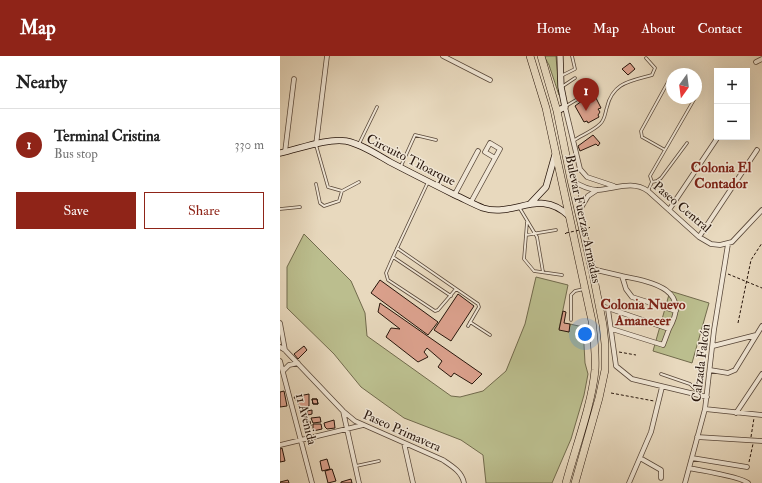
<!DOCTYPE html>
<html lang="en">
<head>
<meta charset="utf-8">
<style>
  body { margin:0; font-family:"IM FELL Double Pica",serif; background:#f2f2f2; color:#222 }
  .controls { position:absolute; right:12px; top:12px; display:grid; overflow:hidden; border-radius:0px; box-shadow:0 4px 16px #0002 }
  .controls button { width:36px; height:36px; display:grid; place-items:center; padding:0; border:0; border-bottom:1px solid #e0e0e0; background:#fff; color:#222; font:20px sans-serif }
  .compass { position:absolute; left:386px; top:12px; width:36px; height:36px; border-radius:50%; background:#fff; box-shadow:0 4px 16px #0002; rotate:194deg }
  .you { position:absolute; left:305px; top:278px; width:14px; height:14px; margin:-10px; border:3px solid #fff; border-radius:50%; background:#1a73e8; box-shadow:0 0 0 6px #1a73e833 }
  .badge { display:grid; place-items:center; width:26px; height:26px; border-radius:50%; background:#8f2418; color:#fff; font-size:13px; font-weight:700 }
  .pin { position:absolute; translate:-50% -33px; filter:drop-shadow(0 1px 2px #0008) }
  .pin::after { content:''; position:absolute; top:21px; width:14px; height:12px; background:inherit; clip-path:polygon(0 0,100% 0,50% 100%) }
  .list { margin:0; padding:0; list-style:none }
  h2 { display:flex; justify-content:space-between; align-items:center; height:52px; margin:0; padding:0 16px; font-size:17px }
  h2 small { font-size:13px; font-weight:400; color:#767676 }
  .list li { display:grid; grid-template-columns:26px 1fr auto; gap:12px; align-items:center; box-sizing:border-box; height:72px; padding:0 16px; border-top:1px solid #e0e0e0 }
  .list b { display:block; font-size:15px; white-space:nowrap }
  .list p { margin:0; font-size:13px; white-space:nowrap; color:#767676 }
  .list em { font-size:13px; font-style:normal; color:#767676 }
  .actions { display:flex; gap:8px; padding:12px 16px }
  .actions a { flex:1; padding:9px 0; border:1px solid #8f2418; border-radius:0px; text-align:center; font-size:14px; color:#8f2418 }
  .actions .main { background:#8f2418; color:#fff }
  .map { position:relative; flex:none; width:482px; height:427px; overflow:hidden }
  header { display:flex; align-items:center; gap:24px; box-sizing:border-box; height:56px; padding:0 20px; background:#8f2418; color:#fff }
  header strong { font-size:19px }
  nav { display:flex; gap:22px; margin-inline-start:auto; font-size:14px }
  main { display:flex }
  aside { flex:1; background:#fff }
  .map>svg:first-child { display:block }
  .green { fill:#bbbe8e; stroke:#716a4c }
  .building { fill:#dba18d; stroke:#27150b }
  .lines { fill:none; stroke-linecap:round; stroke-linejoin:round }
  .lane-casing { stroke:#574638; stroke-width:3.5 }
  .street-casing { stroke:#574638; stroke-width:5.5 }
  .secondary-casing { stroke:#27150b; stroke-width:7 }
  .highway-casing { stroke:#27150b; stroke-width:8 }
  .path { stroke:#27150b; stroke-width:1; stroke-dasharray:3 2; stroke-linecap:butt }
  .lane { stroke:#f0e6d5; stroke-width:2 }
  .street { stroke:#f0e6d5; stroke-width:4 }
  .secondary { stroke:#f0e6d5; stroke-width:5.5 }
  .highway { stroke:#e8d9be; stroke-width:7 }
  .path-bridge { stroke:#27150b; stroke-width:1; stroke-dasharray:3 2; stroke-linecap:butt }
  .labels { text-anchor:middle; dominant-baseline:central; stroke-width:3; stroke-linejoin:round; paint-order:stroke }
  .street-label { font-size:13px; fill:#27150b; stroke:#f0e6d5 }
  .neighbourhood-label { font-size:14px; font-weight:bold; fill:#7a1f14; stroke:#f0e6d5 }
</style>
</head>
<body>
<header>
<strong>Map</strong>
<nav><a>Home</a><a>Map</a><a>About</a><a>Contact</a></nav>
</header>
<main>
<aside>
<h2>Nearby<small></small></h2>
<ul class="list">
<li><span class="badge">1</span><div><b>Terminal Cristina</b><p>Bus stop</p></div><em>330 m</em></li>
</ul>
<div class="actions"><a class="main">Save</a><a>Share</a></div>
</aside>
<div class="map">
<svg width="482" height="427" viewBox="0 0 482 427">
  <rect width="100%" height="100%" fill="#e8d9be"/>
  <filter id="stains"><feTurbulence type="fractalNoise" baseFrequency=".005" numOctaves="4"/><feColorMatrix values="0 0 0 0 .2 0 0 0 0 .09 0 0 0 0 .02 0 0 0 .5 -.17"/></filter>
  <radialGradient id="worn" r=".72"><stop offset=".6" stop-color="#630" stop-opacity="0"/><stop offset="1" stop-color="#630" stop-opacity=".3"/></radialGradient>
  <path class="green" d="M264 0H276L279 39 269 9Z
    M24 178 71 225 85 257 87 280 171 340 180 341 203 335 226 315 245 268 256 221 288 229 279 273 289 276 290 268 303 271 305 307 308 318 304 339 291 383 272 427H206L203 399 181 384 124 362 81 331 54 298 7 252V211Z
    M390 235 429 247 412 307 373 295Z"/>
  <path class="building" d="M350 7 355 13 348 19 342 13Z
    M310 39 313 44 316 42 321 52 318 53 320 56 318 59 319 61 308 67 307 65 304 66 295 50Z
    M313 79 320 87 318 90 316 88 300 95 298 90Z
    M100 224 158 266 148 279 91 237Z
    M178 238 194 250 171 285 154 274Z
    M100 247 202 318 192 328 174 317 171 321 158 311 162 305 147 292 144 296 148 301 138 306 106 281 111 272 120 273 98 256Z
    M283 255 286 256 284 267 290 268 289 276 279 274Z
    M24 290 27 294 18 303 14 298Z
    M4 335 7 350 0 351V336Z
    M29 338V350L21 353 14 341Z
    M32 343H37L38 348H33Z
    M32 343H37L38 348H33Z
    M32 354V358L28 359 27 355Z
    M40 361 41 366 33 367 31 362Z
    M54 364 55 372 47 373 45 371 44 367Z
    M30 365 31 370 26 371 25 366Z
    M33 368H41L42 373 33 375Z
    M2 392 5 405 0 406V393Z
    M47 403 50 413 42 415 40 405Z
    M52 413 56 425 48 427 45 415Z
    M71 423 72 427H61V426Z
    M8 424 9 427H0V426Z"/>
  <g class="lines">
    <defs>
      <path id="lane" d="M281 20 295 13 292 0
        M283 30 295 22
        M286 50 306 38
        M293 85C302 79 313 75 320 68 325 64 325 57 327 51 333 26 351 25 372 19L375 12 366 2
        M79 88 97 51
        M36 89 48 131 62 135 79 126
        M385 94 362 81 361 75 388 26 392 25
        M121 110 135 79 156 84
        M372 126 370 120 415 42
        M36 128 40 147 44 150 59 145 62 135
        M368 135 372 126 377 125 381 122 407 87
        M239 151 257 181 263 216
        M0 153 20 151
        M276 174 246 179 244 203 254 215 282 219
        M246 179 247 166
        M117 192 198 248 199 251 188 270
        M113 201 148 126
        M171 240 113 201 106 217 108 224 155 255 158 254 176 233
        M291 264V239L295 235 304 233
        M190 266 210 279
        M381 318 410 328 421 339
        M76 410 99 405"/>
      <path id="street" d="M163 0 210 24
        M476 6 482 3
        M285 51 300 113 307 121 334 130
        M36 89 47 0
        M5 96 14 23
        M291 124C299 129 308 134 318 134 335 133 352 124 368 135L419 181 431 188 440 189 452 186 482 154
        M175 138 198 95
        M191 146 220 93 210 87 205 96 215 102
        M389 154 438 81
        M299 155 308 140 317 134
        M419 181 477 94
        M312 213 342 220 346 233 352 241 396 255
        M319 249 389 273C412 233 372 226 342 220
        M328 253 336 310 352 323 427 341
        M0 267 5 294
        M332 273 383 289 389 273
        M433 290 476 279
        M0 291 5 294 63 355 75 365 163 404C172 410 182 416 184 427
        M0 305 32 427
        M4 314 9 309 18 307
        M430 314 448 317 455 314 482 270
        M425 353 482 359
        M63 355 79 427
        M456 357 482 318
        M417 381 482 385
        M124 387 133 427
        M0 389 83 369
        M360 402 381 414V422
        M412 402 467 411
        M409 412C422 415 459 420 468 427
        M349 427 371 376 382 331
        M405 427 425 353 434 274 448 188"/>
      <path id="secondary" d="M277 55 285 51 281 31 280 0
        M0 97C19 93 47 82 66 85 81 88 96 98 110 106 131 117 153 128 175 139 184 143 193 148 203 152 235 162 259 131 289 160
        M250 148 266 131 275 99"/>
      <path id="highway" d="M250 0 266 52 312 265C314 281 316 298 315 314 312 348 295 393 286 427
        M261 0 277 55 291 124 312 213 323 269 325 288V314L319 342 295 427"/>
    </defs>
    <use href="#lane" class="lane-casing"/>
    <use href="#street" class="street-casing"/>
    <use href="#secondary" class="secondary-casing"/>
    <use href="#highway" class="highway-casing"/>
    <path class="path" d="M309 172 310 171
      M285 178 286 177
      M448 218 482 232
      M458 267 471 204 482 187
      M339 296 356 299
      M331 337 374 345
      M471 381 474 362
      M469 406 473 388"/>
    <use href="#lane" class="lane"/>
    <use href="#street" class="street"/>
    <use href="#secondary" class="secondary"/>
    <use href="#highway" class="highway"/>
    <path class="path-bridge" d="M286 177 309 172"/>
  </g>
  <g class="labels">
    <g class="street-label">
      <text transform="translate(131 104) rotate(27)">Circuito Tiloarque</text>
      <text transform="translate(402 151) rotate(40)">Paseo Central</text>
      <text transform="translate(303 163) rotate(78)">Bulevar Fuerzas Armadas</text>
      <text transform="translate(421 307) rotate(-83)">Calzada Falcón</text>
      <text transform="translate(26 363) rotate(76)">11 Avenida</text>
      <text transform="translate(122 375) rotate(24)">Paseo Primavera</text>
    </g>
    <g class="neighbourhood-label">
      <text x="441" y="111">Colonia El<tspan x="441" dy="16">Contador</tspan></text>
      <text x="363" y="248">Colonia Nuevo<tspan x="363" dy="16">Amanecer</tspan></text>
    </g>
  </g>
  <rect width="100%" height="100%" filter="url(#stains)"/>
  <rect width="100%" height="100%" fill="url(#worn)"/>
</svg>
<div class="controls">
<button>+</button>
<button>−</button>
</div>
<svg class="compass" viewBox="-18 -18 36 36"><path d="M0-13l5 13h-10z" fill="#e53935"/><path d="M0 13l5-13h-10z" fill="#767676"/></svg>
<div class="you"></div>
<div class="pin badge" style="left:306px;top:55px">1</div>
</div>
</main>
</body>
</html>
